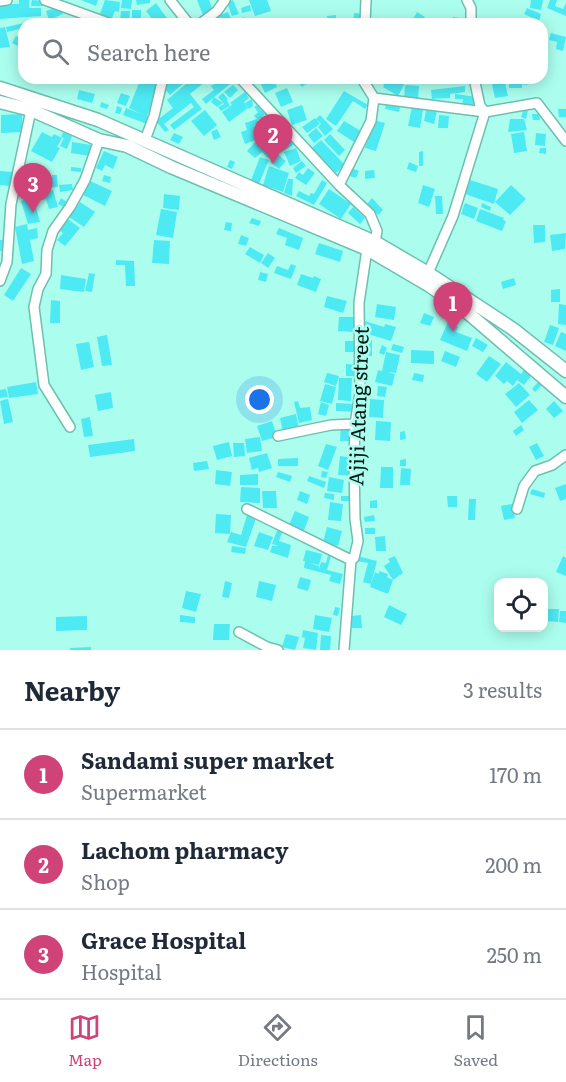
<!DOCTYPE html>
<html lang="en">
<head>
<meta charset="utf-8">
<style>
  body { margin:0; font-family:Literata,serif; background:#f2f2f3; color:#1f2937 }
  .controls { position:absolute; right:18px; bottom:18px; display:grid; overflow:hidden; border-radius:12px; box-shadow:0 3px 15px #0003 }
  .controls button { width:54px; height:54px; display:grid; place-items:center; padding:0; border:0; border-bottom:2px solid #e0e1e3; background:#fff; color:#1f2937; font:30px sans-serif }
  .you { position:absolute; left:260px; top:400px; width:21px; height:21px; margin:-15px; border:4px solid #fff; border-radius:50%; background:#1a73e8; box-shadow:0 0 0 9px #1a73e833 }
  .badge { display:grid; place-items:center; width:39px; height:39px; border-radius:50%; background:#cf4378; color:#fff; font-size:20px; font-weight:700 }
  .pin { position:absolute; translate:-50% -50px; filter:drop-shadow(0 2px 3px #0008) }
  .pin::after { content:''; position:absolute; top:32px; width:21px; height:18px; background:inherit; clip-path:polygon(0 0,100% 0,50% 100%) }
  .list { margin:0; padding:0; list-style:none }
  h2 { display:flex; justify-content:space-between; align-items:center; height:78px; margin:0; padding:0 24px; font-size:26px }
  h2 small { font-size:20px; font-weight:400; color:#747a83 }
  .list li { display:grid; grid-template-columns:39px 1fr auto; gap:18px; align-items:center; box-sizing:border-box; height:90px; padding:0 24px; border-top:2px solid #e0e1e3 }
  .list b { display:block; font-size:22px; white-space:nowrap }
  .list p { margin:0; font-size:20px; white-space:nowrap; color:#747a83 }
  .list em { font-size:20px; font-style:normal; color:#747a83 }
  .icon { flex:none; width:33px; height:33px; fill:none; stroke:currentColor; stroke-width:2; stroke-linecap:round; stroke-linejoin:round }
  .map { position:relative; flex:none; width:566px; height:650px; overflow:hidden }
  .search { position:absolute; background:#fff; box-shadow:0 3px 15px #0003; left:18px; right:18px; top:18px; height:66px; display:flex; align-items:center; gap:15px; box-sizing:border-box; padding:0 21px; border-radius:18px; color:#747a83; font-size:22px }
  .sheet { height:348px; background:#fff }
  nav { display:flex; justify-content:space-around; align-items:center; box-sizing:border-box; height:84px; border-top:2px solid #e0e1e3; background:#fff; font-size:16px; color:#747a83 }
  nav a { display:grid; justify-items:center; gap:3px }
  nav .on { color:#cf4378 }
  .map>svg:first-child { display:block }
  .building { fill:#4deaf4 }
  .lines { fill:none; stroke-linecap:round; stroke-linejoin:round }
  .minor-casing { stroke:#6ebfb0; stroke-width:12 }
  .major-casing { stroke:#6ebfb0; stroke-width:15 }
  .minor { stroke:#fff; stroke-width:9 }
  .major { stroke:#fff; stroke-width:12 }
  .labels { text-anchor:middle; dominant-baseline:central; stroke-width:5; stroke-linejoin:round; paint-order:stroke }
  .street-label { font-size:20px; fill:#011915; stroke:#abfeee }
</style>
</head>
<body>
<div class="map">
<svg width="566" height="650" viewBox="0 0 566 650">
  <rect width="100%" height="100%" fill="#abfeee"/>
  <path class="building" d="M19 0H29V8H41V16L0 19V4H19Z
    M32 0 44 1V6H31Z
    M81 0H98L96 6Z
    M105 0 120 2 119 12 115 11 112 18 100 14Z
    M122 0H132L131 9 121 8Z
    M136 0H150V3L137 5Z
    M197 0H209L213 11 203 15Z
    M233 0 239 14 232 16 227 2Z
    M249 0H267L271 11 255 16Z
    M531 0H543L541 10 530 8Z
    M550 0H557L555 6 563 9 566 3V16L547 8Z
    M156 3 169 21 165 24H156L146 11Z
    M250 5 251 11 242 13 241 8Z
    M60 6 63 14 49 20 46 11Z
    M527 8 541 14 539 21 524 14Z
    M132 10H141V24H132Z
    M121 11H130L129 23 120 22Z
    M228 12 233 24H218L215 17Z
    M417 12 425 17 421 24 413 19Z
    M354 13 363 14V24H353Z
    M336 15V24H328L327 16Z
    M244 17 246 21 245 24H235L234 22Z
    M453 17 469 19 468 24 452 22Z
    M176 18 180 24H167Z
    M41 19 42 24H25V23Z
    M24 23V28L7 32 6 27Z
    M5 27 10 47 0 48V28Z
    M551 33 566 37 563 51 556 49 557 42 549 40Z
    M16 36 24 40V49L12 43Z
    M86 78H101L100 83Z
    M131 78H138L137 84 130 83Z
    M141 78 161 79 147 116 149 117 147 124 123 115 126 108 141 114 129 108Z
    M172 78H179L184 83 170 95 162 86Z
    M193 78H204L206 81 190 94 202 109 174 130 170 125 194 107 191 103 164 124 169 130 165 132 156 121 173 108 167 100Z
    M218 78H226L230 84 206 104 202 99 214 90 211 86 219 81Z
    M258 78H273L277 87 265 93Z
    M295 78H308L310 81 302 87Z
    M388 78H396L405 83 398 96 383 87Z
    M504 78 508 96 495 98 491 80Z
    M509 78H527V85L522 84V88H509Z
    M233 85 238 90 230 98 224 92Z
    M405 85 419 86 418 100 404 99Z
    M465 86V92L450 94V98L432 99 431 90Z
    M287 88 293 102 281 107 275 93Z
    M79 90 95 94 92 103 77 99Z
    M344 91 368 105 365 109 353 101 336 126 326 119Z
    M245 92 249 98 244 102 248 108 229 122 222 112 232 105 230 103Z
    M121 93 130 96 126 106 117 103Z
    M223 93 228 99 227 100 230 106 221 111 218 107 224 104 218 97Z
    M455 94 477 97 475 108 462 105 463 99H455Z
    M214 97 223 103 217 107 211 102Z
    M252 99 253 106 249 109 245 103Z
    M387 100 401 103 399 112 385 109Z
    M101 102 109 105 107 109 100 107Z
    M257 105 265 114 258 120 254 116 258 112 254 107Z
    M302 105 307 120 292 125 287 110Z
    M427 105 438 107 434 124 424 121Z
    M117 106 122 108 120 114 115 113Z
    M412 107 423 110 420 128 408 126Z
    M524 109 528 110 526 119 521 117Z
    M558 109H566V117H559Z
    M205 110 217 125 204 136 191 121Z
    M22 114 23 132 1 133V115Z
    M532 114H539L540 120H533Z
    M320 115 333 129 325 136 318 127 321 124 316 119Z
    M439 115 449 116 448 128H438Z
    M315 118 320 124 307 133 302 127Z
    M257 119 259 124 254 125 259 139 245 144 241 132 247 130 245 123Z
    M510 119H524L527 130 508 132Z
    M374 120 385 123 376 151 365 148Z
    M344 121 361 131 354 142 337 131Z
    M268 123 271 128 266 133 262 128Z
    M277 123 281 128 276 133 271 128Z
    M316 128 323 136 314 143 308 135Z
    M217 129 221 137 214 140 211 132Z
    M271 130 281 143 270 151 261 138Z
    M42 132 52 137 54 134 62 138 57 147 60 148 52 162 31 151Z
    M63 132 72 136 67 149 60 146 64 138 61 137Z
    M524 132 527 151 514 153 511 134Z
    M174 133 183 137 179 144 170 140Z
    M536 133 546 134 545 146 535 145Z
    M330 134 345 150 339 156 324 140Z
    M257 140 272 154 268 158 262 152 255 158 247 151Z
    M290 140 293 145 280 153 277 148Z
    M321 140 345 165 336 173 312 148Z
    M72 142 92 145 90 156 71 153Z
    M296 148 301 161 290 166 284 152Z
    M540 148H546V154L539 153Z
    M104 151 118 157 113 169 105 165 102 171 96 168Z
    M423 151V166H419V152Z
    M276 153 286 161 279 169 270 162Z
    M260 157 269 160 258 186 250 183Z
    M230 160 235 162 232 169 227 167Z
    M302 161 306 166 296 173 293 168Z
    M409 162 418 166 416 172 407 169Z
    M269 166 289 173 283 192 263 185Z
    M71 167 81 168V172L71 171Z
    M349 167 359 171 356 178 346 175Z
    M308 168 315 173 306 185 295 178 299 172 303 175Z
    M374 170 375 178 365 179V171Z
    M0 171 12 172 11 186 0 185Z
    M52 175H57L58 187 43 188V182L52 181Z
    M104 175 111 177 110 183 102 181Z
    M288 179H293L292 196 284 193Z
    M322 180 327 183 314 205 296 196 299 191 309 196 311 193 314 194Z
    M470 180 498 189 494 204 465 194Z
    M90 181 112 191 105 206 83 195Z
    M72 184 73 190 60 192 59 185Z
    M423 185 435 189 429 207 418 203Z
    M511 185 526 199 510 215 495 202Z
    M329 189 351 204 341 219 319 204Z
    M53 190 58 207 49 209 46 199 43 200 41 193Z
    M164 194 180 196 179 210 163 208Z
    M435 196H442L443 214H436Z
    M33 197 40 222 28 224 21 201Z
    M61 198 67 202 64 207 58 204Z
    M372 198 383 210 378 215 367 204Z
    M80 202 95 212 84 227 69 217Z
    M465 203 478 208 474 219 461 214Z
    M482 203 491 207 490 211 481 207Z
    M353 207 365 218 360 224 348 213Z
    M161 209 177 212 173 238 156 235Z
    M480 209 504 218 503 220 506 221 502 231 476 221Z
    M252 218 261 221 259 226 249 223Z
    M68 219 80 228 65 246 57 240 63 233 59 230Z
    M226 222 232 223 231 231 224 230Z
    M27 224 28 230 37 228 38 238 30 240 34 261 22 264 15 227Z
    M533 225H545V242L534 243Z
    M279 228 303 238 299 250 285 245 287 238 276 234Z
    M566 233 565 249 552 251 550 235Z
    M241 235 249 238 246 246 238 244Z
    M0 240H4V251H0Z
    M154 240 170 241 169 264 152 263Z
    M319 243 343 251 340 262 315 254Z
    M250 247 264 255 260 263 245 254Z
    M268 253 275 258 268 268 261 263Z
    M116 260 134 261 135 286H126L125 265H116Z
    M291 264 296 266 291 279 274 273 277 266 288 270Z
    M21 268 31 274 13 301 4 295Z
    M260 272 268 274 266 282 258 280Z
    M89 273 95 274 92 292 85 291Z
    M301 274 313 278 314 276 321 279 316 292 297 285Z
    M61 275 86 279 84 292 60 289Z
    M514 278 516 285 503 289 501 282Z
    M560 289V302H551V290Z
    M327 296 347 301 343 313 324 307Z
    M51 300 60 301V323H50Z
    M377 304 396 307 394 320 375 317Z
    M559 304 566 305V325L558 324Z
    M424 313 434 317 430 326 420 323Z
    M339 317H355L354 332 338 331Z
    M365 321 384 327 385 324 396 327 391 341 361 332Z
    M448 322 458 327 456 332 472 338 467 351 440 340Z
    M550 325 559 328 553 345 544 342Z
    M561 332 566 334V351L555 346Z
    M107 335 112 365 102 366 97 337Z
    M476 338 488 345 483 352 472 346Z
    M363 340H372V356H363Z
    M345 341H356V352H345Z
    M89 342 94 367 81 370 76 344Z
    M393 344 404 347 402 353 391 350Z
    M382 345 387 348 384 355 379 353Z
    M411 350 434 351V364L411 363Z
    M445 351 460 357 456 367 441 361Z
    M386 352 400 355 396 373 387 372 395 374 392 386 375 382 378 370 382 371Z
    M489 356 501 364 487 382 476 374Z
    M506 362 521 374 524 370 531 376 524 385 517 380 513 386 507 381 504 384 495 376Z
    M346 364 357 365V376H346Z
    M327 373 339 376 336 386 324 382Z
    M414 373 424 375 423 382 412 380Z
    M339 378H352L351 401 338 400Z
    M36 382 38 394 9 398 7 387Z
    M538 382 542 385 535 392 532 389Z
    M519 383 530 395 516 407 505 394Z
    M325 384 336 387 332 404 320 401Z
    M378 386 387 387 385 397 377 396Z
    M6 389 8 397 0 398V390Z
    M111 392 113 408 98 411 95 395Z
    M8 399 13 422 4 424 0 401Z
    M370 399 384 400 383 418 369 417Z
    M529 400 538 410 522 423 514 412Z
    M298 401 300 408 310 407 312 420 299 423 294 402Z
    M554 401 563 411 554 418 546 409Z
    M321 402 329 405 326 416 318 414Z
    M336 403 356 404 355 412 336 411Z
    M296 414 299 429 283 433 280 418Z
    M90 417 93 436 84 437 81 419Z
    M272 421 277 437 262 441 257 426Z
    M376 421 391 422 390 441 375 440Z
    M341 425H354V441H340Z
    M521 425 524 430 516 436 513 431Z
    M405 431 406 439 400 440V432Z
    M260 437 262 451 247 453 245 439Z
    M134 439 135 451 90 457 88 445Z
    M229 442 232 456 217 460 213 446Z
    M233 443H244L245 456 234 457Z
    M537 443 544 456 536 460 529 447Z
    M326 444 337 447 328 470 318 466Z
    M267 453 272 468 259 472 258 468 252 470 249 458Z
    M340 456 353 458 350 476 338 475Z
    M298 458V466H278V459Z
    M406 459V466H400V460Z
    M207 461 209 469 194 471 193 463Z
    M381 467H393V488H380Z
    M401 468 411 469 410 485H400Z
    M216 470 232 472 230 486 215 484Z
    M322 471 328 472 326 478 321 477Z
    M278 472 292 476 290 482 276 477Z
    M258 474V485H240V475Z
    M309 476 326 482 324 488 307 481Z
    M329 477 344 480 342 493 327 491Z
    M566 484V499L560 501 555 488Z
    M241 487 260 488V503L240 502Z
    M532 489 545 493 544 498 530 494Z
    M262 491H276L277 508H263Z
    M300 491 310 495 307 504 297 500Z
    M325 493 334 494V500L324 498Z
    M341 496H349V501H341Z
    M447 496H457V507H448Z
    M469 499H476L475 520H468Z
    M377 500V508H370V501Z
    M330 502 343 504 341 521 328 520Z
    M512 504 515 518 504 520 501 506Z
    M295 511 309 517 303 533 288 527Z
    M216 514 231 515 230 534 215 533Z
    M247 515 256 518 246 547 227 542 231 532 241 535Z
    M374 515 375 521 365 522 364 517Z
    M327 527 342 531 338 546 323 543Z
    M278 528 283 530 279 541 291 545 288 558 270 552 272 546H278L272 544Z
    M365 528H375V534H365Z
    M259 532 273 537 268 550 254 546Z
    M385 536 386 551H376L375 537Z
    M232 546 246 548 245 554 231 552Z
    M306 550 322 554 319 565 309 563 319 566V569L321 562 326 563 328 555 331 556 327 570 343 574 340 584 329 581 331 575 304 568 305 561H303Z
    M357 556 377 561 371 584 363 582 368 563 356 561Z
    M395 556 403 573 393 580 384 566 390 562 388 559Z
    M563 556 566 558V576L556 572Z
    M379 571 388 574 387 577 393 580 388 594 370 587 375 572 379 574Z
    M300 577 311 580 308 591 297 588Z
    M225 581 232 583 229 598 222 597Z
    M259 581 276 585 272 601 256 597Z
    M186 591 201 594 196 612 182 608Z
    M389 605 407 614 401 625 384 617Z
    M335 607 340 608 338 616 333 615Z
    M547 609H559L558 622 546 621Z
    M560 611H566V623L559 622Z
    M180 615 195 617V623L180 622Z
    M315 615 332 618 329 632 313 629Z
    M361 615 362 628H352L351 616Z
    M87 616V630L56 631V617Z
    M214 624H230L229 640H213Z
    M303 630 318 633 316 650 303 648 305 638 302 637Z
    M286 634 299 637 295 650 282 647Z
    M321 635 331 636 330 650H320Z
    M91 647V650H70V648Z"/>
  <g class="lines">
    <defs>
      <path id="minor" d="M45 0 111 24
        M170 0 189 24
        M467 0 471 8V24
        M0 1 7 0
        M200 24 217 11 225 0
        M365 24 366 0
        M240 78 339 185 370 214 377 231 375 242
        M474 78 480 106 485 112 537 103 566 141
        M374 98 485 112 453 216 428 273
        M145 140 154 116 163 78
        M339 185 371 121 374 98 364 82V78
        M0 281 7 262 11 204 31 110
        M70 427 44 385 34 307 38 289 46 274 47 250 53 231 70 207 85 180 99 140
        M278 436 331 425 355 424
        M247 509 351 560
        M517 509 524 486 535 471 552 465 566 455
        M239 632 267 647 278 650
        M344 650 351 560 354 558 358 541 355 519 354 459 355 424 360 393 359 303 367 249"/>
      <path id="major" d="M0 88 98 120 375 242 428 273 513 329 566 371
        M0 102 31 110 99 140 127 146 171 167 367 249 430 286 468 313 566 397"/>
    </defs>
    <use href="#minor" class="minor-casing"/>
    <use href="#major" class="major-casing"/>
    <use href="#minor" class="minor"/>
    <use href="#major" class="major"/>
  </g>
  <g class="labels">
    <g class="street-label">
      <text transform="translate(357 406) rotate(-88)">Ajiji Atang street</text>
    </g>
  </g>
</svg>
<div class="controls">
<button><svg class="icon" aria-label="locate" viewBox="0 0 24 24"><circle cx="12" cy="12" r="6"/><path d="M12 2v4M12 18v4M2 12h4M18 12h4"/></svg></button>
</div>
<div class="you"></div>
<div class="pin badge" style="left:453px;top:332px">1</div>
<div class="pin badge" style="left:273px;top:164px">2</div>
<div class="pin badge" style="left:33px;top:213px">3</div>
<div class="search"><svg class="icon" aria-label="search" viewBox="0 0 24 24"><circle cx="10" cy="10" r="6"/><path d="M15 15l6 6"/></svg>Search here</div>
</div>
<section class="sheet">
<h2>Nearby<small>3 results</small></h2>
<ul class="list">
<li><span class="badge">1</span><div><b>Sandami super market</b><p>Supermarket</p></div><em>170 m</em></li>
<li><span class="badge">2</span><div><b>Lachom pharmacy</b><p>Shop</p></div><em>200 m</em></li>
<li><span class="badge">3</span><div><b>Grace Hospital</b><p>Hospital</p></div><em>250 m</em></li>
</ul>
</section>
<nav>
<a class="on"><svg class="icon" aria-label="map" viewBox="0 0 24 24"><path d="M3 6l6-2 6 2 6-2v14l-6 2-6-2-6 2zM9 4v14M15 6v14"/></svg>Map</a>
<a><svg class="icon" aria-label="directions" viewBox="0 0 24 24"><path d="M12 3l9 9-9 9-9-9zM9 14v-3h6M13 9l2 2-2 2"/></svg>Directions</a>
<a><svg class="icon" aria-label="saved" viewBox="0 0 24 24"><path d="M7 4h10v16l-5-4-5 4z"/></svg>Saved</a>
</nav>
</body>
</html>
